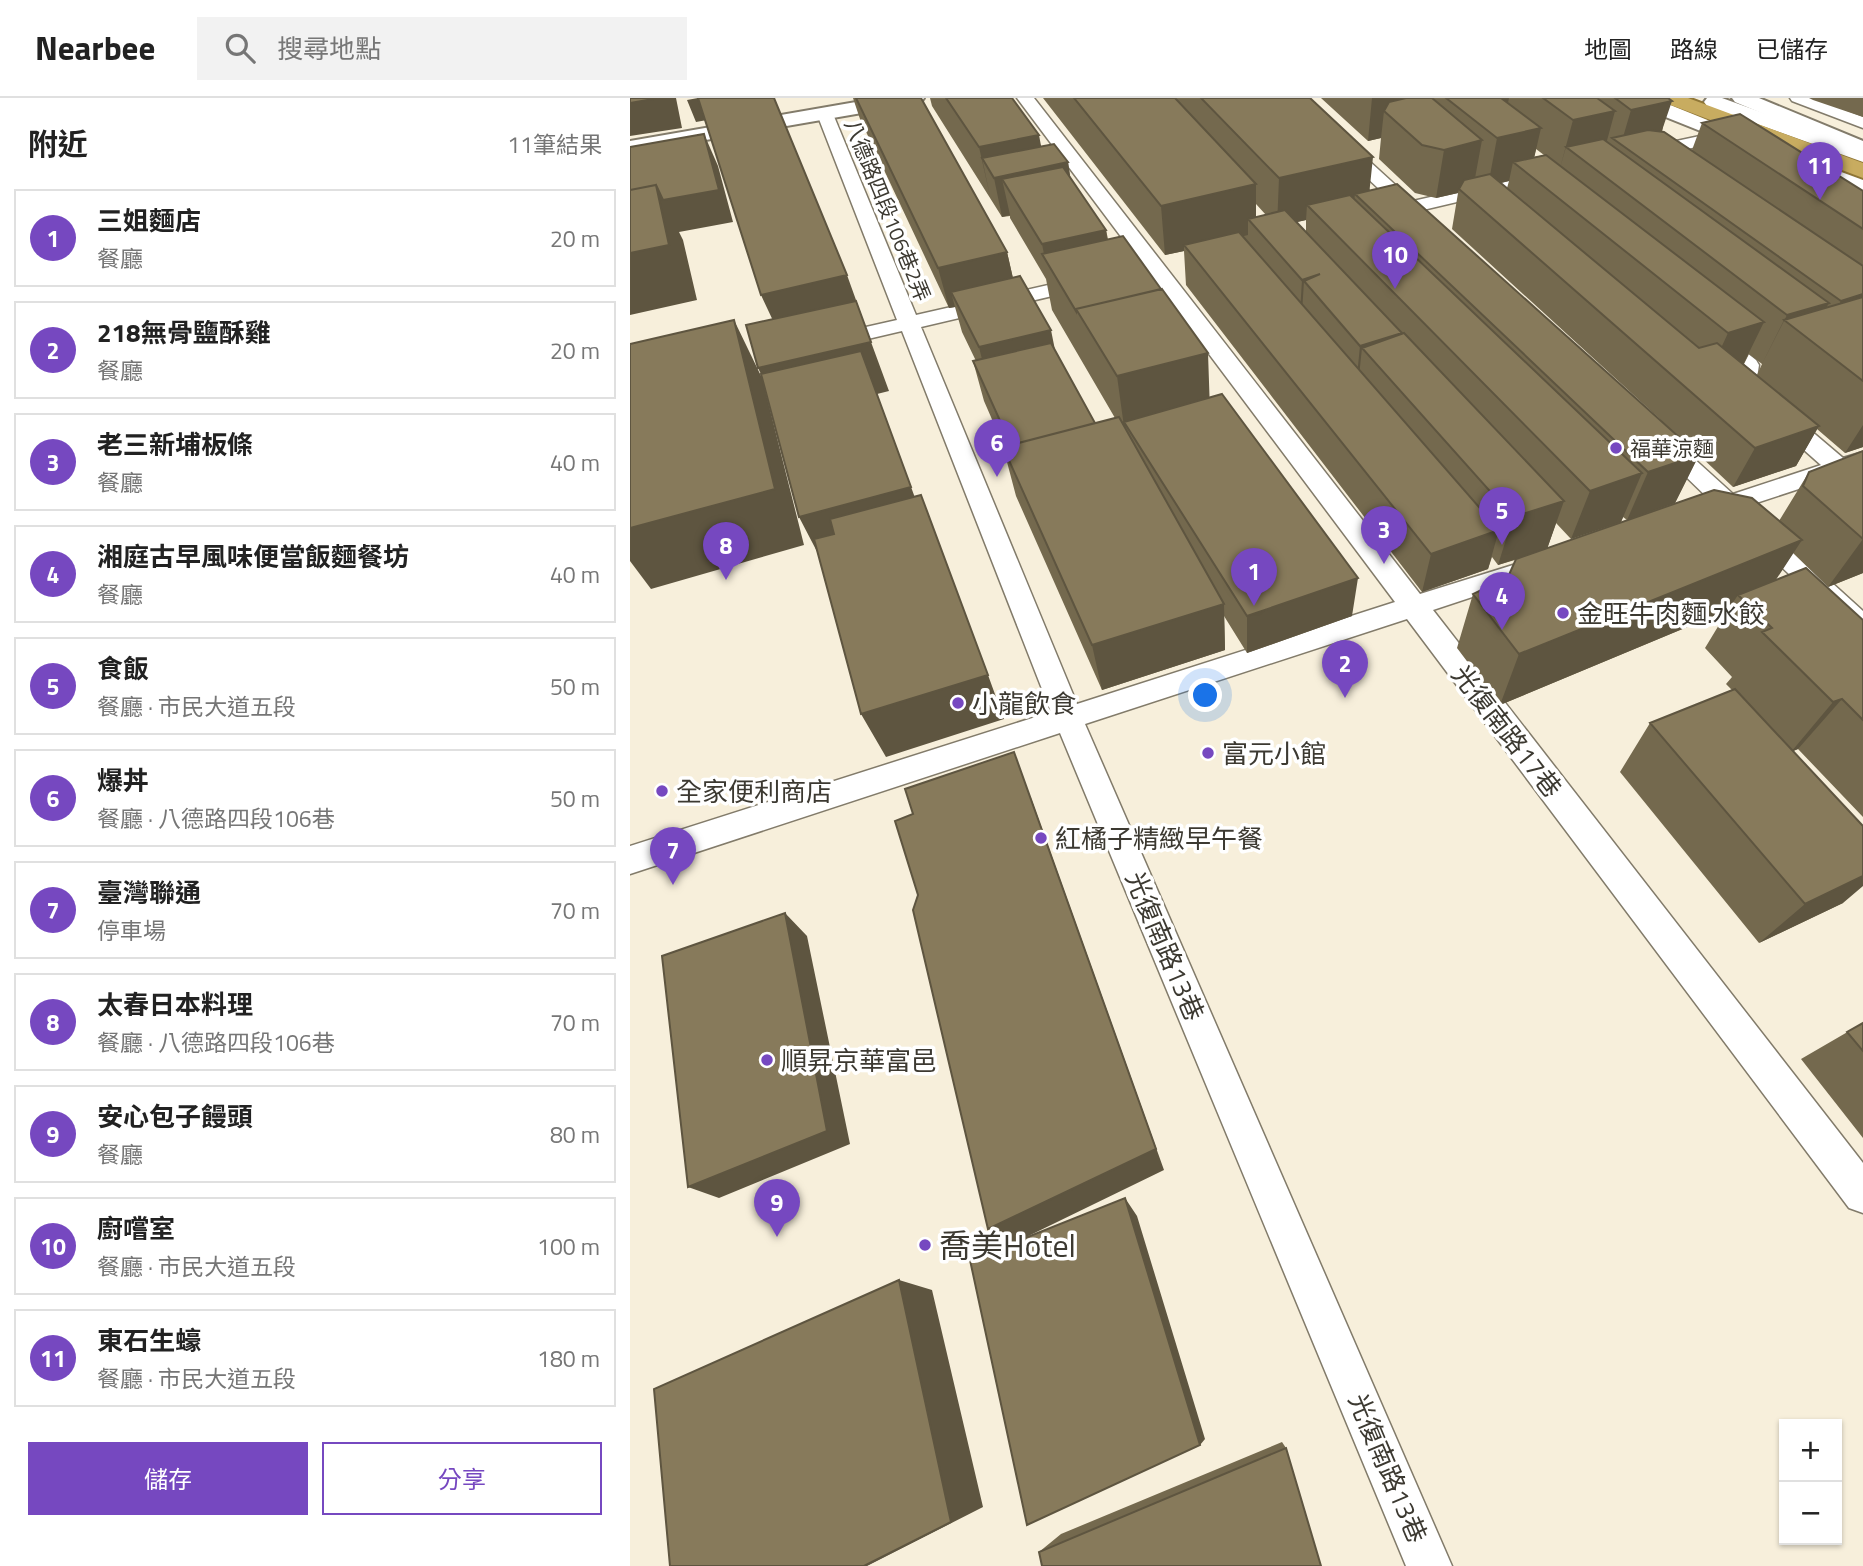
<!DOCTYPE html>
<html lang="zh-TW">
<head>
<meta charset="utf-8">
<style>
  body { margin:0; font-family:"Titillium Web","Noto Sans TC",sans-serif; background:#f2f2f2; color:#222 }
  .controls { position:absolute; right:21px; bottom:21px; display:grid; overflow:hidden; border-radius:0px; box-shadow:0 2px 5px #0004 }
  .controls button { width:63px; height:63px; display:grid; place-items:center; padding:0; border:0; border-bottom:2px solid #e0e0e0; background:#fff; color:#222; font:35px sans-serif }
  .you { position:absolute; left:576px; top:598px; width:24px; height:24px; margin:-18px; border:5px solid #fff; border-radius:50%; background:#1a73e8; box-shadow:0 0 0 10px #1a73e833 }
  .badge { display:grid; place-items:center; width:46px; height:46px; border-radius:50%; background:#7648c0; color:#fff; font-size:23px; font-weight:700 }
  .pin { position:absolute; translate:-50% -58px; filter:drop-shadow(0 2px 4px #0008) }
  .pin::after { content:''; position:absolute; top:37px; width:24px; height:21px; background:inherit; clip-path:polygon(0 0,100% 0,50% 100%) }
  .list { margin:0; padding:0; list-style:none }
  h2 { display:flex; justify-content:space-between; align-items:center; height:91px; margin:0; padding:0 28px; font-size:30px }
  h2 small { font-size:23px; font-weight:400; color:#767676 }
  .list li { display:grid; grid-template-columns:46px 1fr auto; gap:21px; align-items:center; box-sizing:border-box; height:98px; margin:0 14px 14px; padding:0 14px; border:2px solid #e0e0e0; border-radius:0px }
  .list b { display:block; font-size:26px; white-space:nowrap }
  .list p { margin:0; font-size:23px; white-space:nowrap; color:#767676 }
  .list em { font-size:23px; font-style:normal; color:#767676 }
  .actions { display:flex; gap:14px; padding:21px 28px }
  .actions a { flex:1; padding:16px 0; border:2px solid #7648c0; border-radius:0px; text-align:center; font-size:24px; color:#7648c0 }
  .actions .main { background:#7648c0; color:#fff }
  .icon { flex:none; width:38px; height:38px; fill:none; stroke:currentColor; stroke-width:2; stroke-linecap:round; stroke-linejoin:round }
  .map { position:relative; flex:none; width:1233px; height:1468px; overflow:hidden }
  header { display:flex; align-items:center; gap:42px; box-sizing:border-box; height:98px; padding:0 35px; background:#fff; border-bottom:2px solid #e0e0e0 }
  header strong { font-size:33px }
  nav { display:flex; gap:38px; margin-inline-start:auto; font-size:24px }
  .search { width:490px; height:63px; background:#f2f2f2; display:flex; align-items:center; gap:18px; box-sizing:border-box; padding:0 24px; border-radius:0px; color:#767676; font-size:26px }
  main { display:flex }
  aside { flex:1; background:#fff }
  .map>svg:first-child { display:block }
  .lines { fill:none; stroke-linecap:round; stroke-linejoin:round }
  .service-casing { stroke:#827b6a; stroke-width:3 }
  .minor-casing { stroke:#827b6a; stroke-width:4 }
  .tertiary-casing { stroke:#827b6a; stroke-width:4 }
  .trunk-casing { stroke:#8f7636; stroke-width:4 }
  .service { fill:#fff; fill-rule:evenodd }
  .minor { fill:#fff; fill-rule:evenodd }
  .tertiary { fill:#fff; fill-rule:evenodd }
  .trunk { fill:#c8ac60; fill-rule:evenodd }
  .wall { fill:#74694e; fill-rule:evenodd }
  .shaded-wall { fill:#5e5540 }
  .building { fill:#877a5b; stroke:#5e5540; stroke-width:2 }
  .poi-dot { fill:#7648c0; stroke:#fff; stroke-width:2.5 }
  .labels { text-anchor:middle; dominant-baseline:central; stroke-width:7; stroke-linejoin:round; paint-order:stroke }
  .far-street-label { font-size:21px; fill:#3c3931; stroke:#fff }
  .far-poi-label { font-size:21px; fill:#3c3931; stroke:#fff; text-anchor:start }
  .poi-label { font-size:26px; fill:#3c3931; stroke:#fff; text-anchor:start }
  .street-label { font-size:26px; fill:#3c3931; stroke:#fff }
  .near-poi-label { font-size:32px; fill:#3c3931; stroke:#fff; text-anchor:start }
</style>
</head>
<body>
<header>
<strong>Nearbee</strong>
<div class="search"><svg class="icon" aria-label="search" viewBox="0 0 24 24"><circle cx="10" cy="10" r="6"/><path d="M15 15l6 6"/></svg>搜尋地點</div>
<nav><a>地圖</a><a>路線</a><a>已儲存</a></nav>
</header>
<main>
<aside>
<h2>附近<small>11筆結果</small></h2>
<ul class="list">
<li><span class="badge">1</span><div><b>三姐麵店</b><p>餐廳</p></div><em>20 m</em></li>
<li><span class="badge">2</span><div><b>218無骨鹽酥雞</b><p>餐廳</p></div><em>20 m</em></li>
<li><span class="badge">3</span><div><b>老三新埔板條</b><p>餐廳</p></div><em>40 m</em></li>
<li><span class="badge">4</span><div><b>湘庭古早風味便當飯麵餐坊</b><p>餐廳</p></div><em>40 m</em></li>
<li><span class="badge">5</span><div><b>食飯</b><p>餐廳 · 市民大道五段</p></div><em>50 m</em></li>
<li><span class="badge">6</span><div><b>爆丼</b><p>餐廳 · 八德路四段106巷</p></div><em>50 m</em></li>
<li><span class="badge">7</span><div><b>臺灣聯通</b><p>停車場</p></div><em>70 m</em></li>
<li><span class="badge">8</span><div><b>太春日本料理</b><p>餐廳 · 八德路四段106巷</p></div><em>70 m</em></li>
<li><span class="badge">9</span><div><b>安心包子饅頭</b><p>餐廳</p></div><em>80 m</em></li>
<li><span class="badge">10</span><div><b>廚嚐室</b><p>餐廳 · 市民大道五段</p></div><em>100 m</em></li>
<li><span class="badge">11</span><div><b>東石生蠔</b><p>餐廳 · 市民大道五段</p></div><em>180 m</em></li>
</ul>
<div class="actions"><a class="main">儲存</a><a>分享</a></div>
</aside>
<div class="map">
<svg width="1233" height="1468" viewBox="0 0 1233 1468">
  <rect width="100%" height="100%" fill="#f7efdb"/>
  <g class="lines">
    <defs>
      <path id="service" d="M387 0H404L790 496 918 456 927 459 931 465 927 471 803 512 1233 1065V1115L1219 1110 777 521 455 626 822 1468H776L430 635 0 776V748L421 614 272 233 195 251 187 250 184 245 187 240 267 222 187 16 189 12 195 11 203 16 286 217 458 178 465 180 468 184 465 188 291 229 447 606 765 504Z
        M652 0H670L783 103 919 72 928 77 925 81 793 112 797 117 788 123 776 116 747 123 740 121 738 117 740 113 766 107Z
        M1160 0H1183L1233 19V30L1162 3Z
        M1098 32 1104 33 1107 37 1104 41 1010 61 1001 56 1004 52Z
        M1082 233 1090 234 1126 262 1129 267 1126 286 1213 360 1233 354V370L1117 408 1233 513V539L1223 536 1095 416 1077 421 1068 419 1065 413 1068 407 1081 403 1019 343 1023 338 1031 336 1039 338 1103 396 1191 367 1107 293 1104 288 1107 269 1071 239 1074 234Z"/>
      <path id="minor" d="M249 0H294L291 4 284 6 0 55V43Z
        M1102 0H1129L1233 43V57L1105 4Z"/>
      <path id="tertiary" d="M995 0H1023L1127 42 1131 46 1127 50H1113L998 4Z
        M1077 0H1092L1233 51V64L1077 8 1074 4Z
        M1173 60 1233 82V97L1165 72 1162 67 1165 62Z"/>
      <path id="trunk" d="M1030 0H1058L1233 65V80L1033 4Z"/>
    </defs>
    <use href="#service" class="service-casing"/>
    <use href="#minor" class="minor-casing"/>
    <use href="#tertiary" class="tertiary-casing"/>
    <use href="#trunk" class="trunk-casing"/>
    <use href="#service" class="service"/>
    <use href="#minor" class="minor"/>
    <use href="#tertiary" class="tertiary"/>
    <use href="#trunk" class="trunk"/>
  </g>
  <path class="wall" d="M223 0H291L377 154 383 180 425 252 465 325 485 320 422 212 416 181 380 120V118L372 119 302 8 300 0H382L411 48 438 64 440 80 476 132 478 141 579 300 722 518 617 555 594 518 595 552 472 592 386 398 373 349H374L354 303 343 263H346L332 234 325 209 319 210 230 21Z
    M413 0H680L740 92 1032 323 822 131 828 95 806 100 785 95 749 61 751 40 738 43 691 0H1038L1032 34 1062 52 1072 25 1233 93V349L1215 355 1187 331 1166 368 1103 389 1069 357 1045 405 997 422 993 419 991 424 941 441 926 425 917 451 1149 423 1179 374 1233 353V475L1198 489 1163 455 1145 482 1233 522V719L1168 651 1163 653 1213 805 1129 845 990 674 1020 625 1102 592 1096 586 1102 579 1075 550 1098 512 870 607 827 550 843 496 878 479 895 459 868 467 862 459 858 471 792 494 556 187 554 153 535 157ZM906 51 914 57 904 59ZM879 83 877 90 871 85ZM626 106 636 117 626 119ZM676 122V134L666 124ZM1119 256 1132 266 1127 277 1114 266Z
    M1179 0H1233V19L1183 2Z
    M1233 925V1040L1171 961Z
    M652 1344 656 1350 409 1454 431 1436Z"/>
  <path class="shaded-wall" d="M29 0H46L52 30 0 38V5Z
    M68 0 116 15 66 24 57 2Z
    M742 0H774L754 13 751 40 738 43Z
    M841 0H879L876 14Z
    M1042 3 1026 50 991 46 1001 12Z
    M985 13 972 61 936 49 930 70 943 22Z
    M911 30 900 78 883 64 879 83 858 88 867 40Z
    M74 36 88 68 103 124 49 134 53 142 67 202 0 217V155L26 87Z
    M409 37 415 69 438 64 444 103 372 81 380 117 372 119 364 80 352 60 360 98 349 49Z
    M852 42 843 91H829L828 95 806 100 814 52Z
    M743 59 738 107 725 96 723 111 677 107 676 122 647 129 649 80Z
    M626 86V130L618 121V137L557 152 554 147V153L535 157 531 108Z
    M476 132 481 172 415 161 412 146Z
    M377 154 386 194H321L325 209 319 210 308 170Z
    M690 176 674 183 671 231H669L672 182Z
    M217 177 235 227 154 246 131 197Z
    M1233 196V237L1187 247 1211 203Z
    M1199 205 1179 241 1154 222 1132 266 1157 217Z
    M104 222 132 280 174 447 21 491 0 463V430Z
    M1134 224 1110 273 1075 285 1098 235Z
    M421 232 429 272 359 290 349 249Z
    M772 235 765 284 732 250 727 297 725 298 730 248Z
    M241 244 259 293 247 296 299 438 194 467 169 419 152 319 128 270Z
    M578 255 580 313 494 324 496 335 495 336 487 278Z
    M1233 327V349L1215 355Z
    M1189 328 1166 368 1103 389 1125 350Z
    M1069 357 1045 405 997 422 1018 374Z
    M1012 375 991 424 941 441 960 393Z
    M934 403 917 451 868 467 883 419Z
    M869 432 858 471 792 494 801 456Z
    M1233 441V475L1198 489Z
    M1172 442 1136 497H1108L1098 512 870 607 889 556Z
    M728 480 722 518 617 555V518Z
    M594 506 595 552 472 592 462 547Z
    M358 577 374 621 256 659 231 616Z
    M1212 601 1168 651 1161 654 1203 604Z
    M401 700 534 1072 382 1146 358 1131Z
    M1233 778V788L1213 805 1129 845 1175 806Z
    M155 815 177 838 220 1046 89 1100 58 1089Z
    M495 1100 507 1118 575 1341 570 1347Z
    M269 1182 302 1192 353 1409 237 1468H234Z"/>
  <path class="building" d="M0 0H29L0 5Z
    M68 0H144L217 177 131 197Z
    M226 0H291L377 154 308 170Z
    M316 0H382L409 37 349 49Z
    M444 0H545L626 86 531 108Z
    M571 0H680L743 59 649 80Z
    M776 0H802L852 42 814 52 792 47 754 13 759 4Z
    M816 0H871L911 30 867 40Z
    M913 0H967L985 13 943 22Z
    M985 0H1038L1042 3 1001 12Z
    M1110 16 1233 93V131L1072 25Z
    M1018 32 1034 34 1233 168V196L1211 203 982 40Z
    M74 36 89 92 33 102 26 87 0 92V49Z
    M973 41 1199 205 1157 217 936 49Z
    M424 46 438 64 364 80 352 60Z
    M916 57 1134 224 1098 235 883 64Z
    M433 69 476 132 412 146 372 81Z
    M860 76 1069 250 1087 245 1189 328 1125 350 829 91 834 82Z
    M767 86 1069 357 1018 374 725 96Z
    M26 87 39 147 0 155V92Z
    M720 97 1012 375 960 393 677 107Z
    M655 112 772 235 730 248 674 183 690 176 672 182 618 121Z
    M609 134 869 432 801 456 554 147Z
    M493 138 531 191 446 211V213L412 156Z
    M390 178 421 232 349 249 321 194Z
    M532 191 578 255 487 278 446 211Z
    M1233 199V283L1154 222Z
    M226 203 241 244 128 270 116 227Z
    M104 222 145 391 0 430V246Z
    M774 235 934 403 883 419 732 250Z
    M421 245 465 325 381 347 343 263Z
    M231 253 281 389 169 419 131 276Z
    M592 296 728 480 617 518 494 324Z
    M489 319 594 506 462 547 373 349Z
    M1233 353V441L1173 388 1179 374Z
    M1084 392 1122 400 1172 442 889 556 843 496 878 479 886 461Z
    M291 397 358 577 231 616 184 441 204 436 200 421Z
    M1176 470 1233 522V622L1212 601 1203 604 1132 534 1142 530 1108 497Z
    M1105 591 1233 728V778L1175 806 1020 625Z
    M384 654 526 1051 358 1131 283 812 288 797 265 723 283 716 275 691Z
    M155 815 197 1033 58 1089 32 858Z
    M1233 925V953L1217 934Z
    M495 1100 570 1347 397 1427 340 1162Z
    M269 1182 321 1424 234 1468H40L24 1291Z
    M656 1350 691 1468H412L409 1454Z"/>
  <g class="poi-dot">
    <circle cx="986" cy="350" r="7"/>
    <circle cx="933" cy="515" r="7"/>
    <circle cx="328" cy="605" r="7"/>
    <circle cx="578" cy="655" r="7"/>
    <circle cx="32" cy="693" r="7"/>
    <circle cx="411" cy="740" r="7"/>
    <circle cx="137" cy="962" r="7"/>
    <circle cx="295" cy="1147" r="7"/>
  </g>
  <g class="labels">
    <g class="far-street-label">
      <text transform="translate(258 112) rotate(68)">八德路四段106巷2弄</text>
    </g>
    <g class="far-poi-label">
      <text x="1000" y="350">福華涼麵</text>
    </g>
    <g class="poi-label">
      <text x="947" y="515">金旺牛肉麵.水餃</text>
      <text x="342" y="605">小龍飲食</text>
      <text x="592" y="655">富元小館</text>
      <text x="46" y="693">全家便利商店</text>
      <text x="425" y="740">紅橘子精緻早午餐</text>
      <text x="151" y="962">順昇京華富邑</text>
    </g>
    <g class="street-label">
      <text transform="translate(877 633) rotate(52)">光復南路17巷</text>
      <text transform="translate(535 848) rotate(67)">光復南路13巷</text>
      <text transform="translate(758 1370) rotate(67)">光復南路13巷</text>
    </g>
    <g class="near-poi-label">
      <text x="309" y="1147">喬美Hotel</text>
    </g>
  </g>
</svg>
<div class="controls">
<button>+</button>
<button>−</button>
</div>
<div class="you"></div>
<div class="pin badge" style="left:624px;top:508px">1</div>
<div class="pin badge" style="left:715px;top:600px">2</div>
<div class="pin badge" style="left:754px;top:466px">3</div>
<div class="pin badge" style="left:872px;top:532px">4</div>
<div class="pin badge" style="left:872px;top:447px">5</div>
<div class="pin badge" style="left:367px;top:379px">6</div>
<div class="pin badge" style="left:43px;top:787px">7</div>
<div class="pin badge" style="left:96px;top:482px">8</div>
<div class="pin badge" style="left:147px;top:1139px">9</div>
<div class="pin badge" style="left:765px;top:191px">10</div>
<div class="pin badge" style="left:1190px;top:102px">11</div>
</div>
</main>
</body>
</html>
